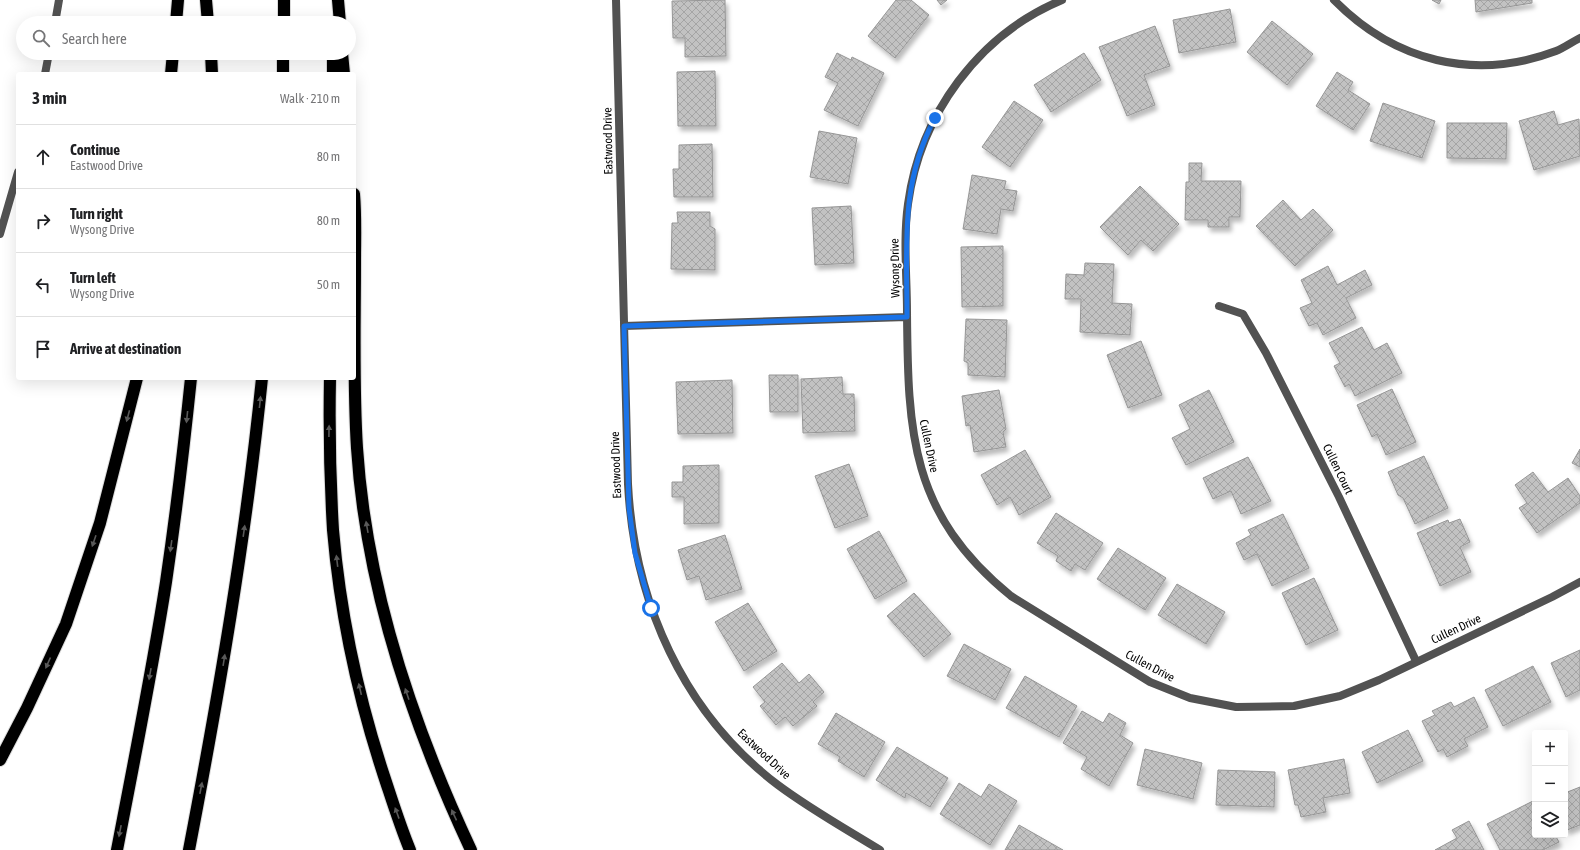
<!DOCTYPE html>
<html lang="en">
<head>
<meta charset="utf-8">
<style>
  body { margin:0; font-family:"Asap Condensed",sans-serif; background:#f6f6f6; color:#202124 }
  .controls { position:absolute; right:12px; bottom:12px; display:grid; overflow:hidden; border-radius:4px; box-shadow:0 4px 16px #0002 }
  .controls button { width:36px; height:36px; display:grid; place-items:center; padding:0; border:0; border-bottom:1px solid #e0e0e0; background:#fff; color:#202124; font:20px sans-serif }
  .stop { position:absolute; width:12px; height:12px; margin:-9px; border:3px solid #1a73e8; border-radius:50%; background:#fff }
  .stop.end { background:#1a73e8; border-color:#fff; box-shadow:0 1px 4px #0008 }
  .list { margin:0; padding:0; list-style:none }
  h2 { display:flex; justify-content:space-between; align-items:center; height:52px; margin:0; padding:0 16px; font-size:17px }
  h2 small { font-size:13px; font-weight:400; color:#757577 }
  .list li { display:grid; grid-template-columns:26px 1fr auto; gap:12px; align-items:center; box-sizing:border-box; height:64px; padding:0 16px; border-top:1px solid #e0e0e0 }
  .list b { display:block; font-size:15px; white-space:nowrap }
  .list p { margin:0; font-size:13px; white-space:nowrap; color:#757577 }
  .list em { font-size:13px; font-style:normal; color:#757577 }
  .icon { flex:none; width:22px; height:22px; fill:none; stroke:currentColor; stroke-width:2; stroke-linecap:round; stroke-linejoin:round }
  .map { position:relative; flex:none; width:1580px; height:850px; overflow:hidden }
  .search { position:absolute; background:#fff; box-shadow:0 4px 16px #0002; left:16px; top:16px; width:340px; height:44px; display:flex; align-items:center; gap:10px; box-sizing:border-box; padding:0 14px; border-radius:22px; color:#757577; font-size:15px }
  .panel { position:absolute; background:#fff; box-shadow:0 4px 16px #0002; left:16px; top:72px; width:340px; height:308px; border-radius:4px }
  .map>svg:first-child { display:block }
  .building { fill:url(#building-cross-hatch); stroke:#969696; filter:url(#shadow) }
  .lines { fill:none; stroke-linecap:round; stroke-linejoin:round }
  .highway-casing { stroke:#dbdbdb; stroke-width:14 }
  .street { stroke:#525252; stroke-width:8 }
  .highway { stroke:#000; stroke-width:12 }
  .oneway { fill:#595959 }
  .route { stroke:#1a73e8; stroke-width:5 }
  .labels { text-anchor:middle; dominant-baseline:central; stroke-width:3.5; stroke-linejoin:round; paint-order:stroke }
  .street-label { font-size:12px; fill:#000; stroke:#fff }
</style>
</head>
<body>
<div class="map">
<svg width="1580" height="850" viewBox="0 0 1580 850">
  <defs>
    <pattern id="building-cross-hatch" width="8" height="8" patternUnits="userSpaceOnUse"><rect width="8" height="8" fill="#c2c2c2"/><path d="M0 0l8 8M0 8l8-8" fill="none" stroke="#a5a5a5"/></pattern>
    <filter id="shadow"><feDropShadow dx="2.5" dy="4.5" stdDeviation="2" flood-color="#0004"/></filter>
  </defs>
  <rect width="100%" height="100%" fill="#fff"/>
  <path class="building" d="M725 0 726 56 685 57V38H673L672 1Z
    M896 0H911L929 15 895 58 868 36Z
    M937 0H947L941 5Z
    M1432 0H1441L1439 4Z
    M1475 0H1532V3L1476 12Z
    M1230 9 1236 42 1179 53 1173 20Z
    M1272 21 1313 54 1287 85 1247 52Z
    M1155 26 1170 66 1144 75 1155 105 1127 116 1099 47Z
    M837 53 851 60 852 57 884 73 858 126 824 110 838 83 825 77Z
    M1084 53 1101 80 1051 112 1034 85Z
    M715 71 716 126H678L677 72Z
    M1337 72 1353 82 1348 90 1370 104 1353 130 1316 106Z
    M1014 101 1043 120 1010 167 982 147Z
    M1383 103 1435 121 1422 158 1370 141Z
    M1554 111 1558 125 1579 119 1580 156 1534 170 1519 121Z
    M1447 123H1507L1506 159 1447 158Z
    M819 131 857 138 848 184 810 177Z
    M712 144 713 197H674L673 169H679V145Z
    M1189 163H1202L1201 181H1241L1240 217H1229V227H1208V220H1185L1186 182H1189Z
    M972 175 1006 181 1004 189 1017 191 1013 211 1001 209 997 234 963 229Z
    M1140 186 1179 224 1153 251 1141 240 1128 255 1100 227Z
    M1283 200 1301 220 1313 209 1333 230 1295 266 1256 226Z
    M851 206 854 263 815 265 812 208Z
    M677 212H710V226L715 229V270L671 269 672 223H678Z
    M1003 246V306L962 307 961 247Z
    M1085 263 1114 264 1112 303 1132 304 1130 335 1080 332 1081 299H1065L1066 274 1084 275Z
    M1328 266 1337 285 1365 270 1372 285 1346 298 1356 318 1323 335 1317 323 1309 326 1300 308 1312 303 1301 280Z
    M966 319 1007 320 1005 377 968 375V363L964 361Z
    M1362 327 1374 350 1387 343 1402 373 1355 396 1349 384 1345 387 1334 366 1340 363 1329 343Z
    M1141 341 1162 395 1128 408 1107 355Z
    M769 375H798V412H770Z
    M842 377 843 394H854L855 431 803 433 801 379Z
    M732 380 733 433 678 434 676 382Z
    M1392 389 1416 442 1386 455 1377 434 1372 437 1357 405Z
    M999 390 1006 429 1003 432 1006 447 974 452 970 425 966 426 962 396Z
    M1209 390 1234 442 1186 465 1172 438 1190 429 1179 405Z
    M1580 449V467L1572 463Z
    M1025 450 1051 497 1019 515 1010 497 997 505 981 475Z
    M1424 456 1448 508 1415 524 1403 498 1398 495 1388 472Z
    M1248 457 1271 501 1241 514 1231 491 1213 499 1203 478Z
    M849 464 868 516 835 528 815 476Z
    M719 465V523L684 524V497H672V482H683V466Z
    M1533 472 1548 492 1568 478 1580 496V503L1537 533 1519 508 1527 503 1515 485Z
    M1056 513 1103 543 1085 570 1075 564 1071 571 1056 561 1058 556 1037 543Z
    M1283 514 1309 568 1272 586 1257 554 1244 560 1236 543 1251 535 1248 530Z
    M1460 519 1470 542 1460 547 1471 572 1440 586 1417 533 1448 520 1449 523Z
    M879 531 907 581 875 599 847 549Z
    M725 535 742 589 706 600 699 576 687 580 678 550Z
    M1118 548 1166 578 1145 610 1097 579Z
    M1314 578 1338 630 1306 645 1282 593Z
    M1177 584 1225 612 1206 644 1158 615Z
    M914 593 951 634 924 657 887 616Z
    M748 603 777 651 744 671 715 622Z
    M964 644 1011 669 995 700 947 676Z
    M1580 650V690L1566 697 1551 663Z
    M782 663 799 683 809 674 824 692 813 702 817 706 793 726 785 717 776 725 760 706 765 702 753 687Z
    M1533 666 1551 702 1503 726 1485 690Z
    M1025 676 1077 706 1059 737 1006 708Z
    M1474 697 1488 727 1464 739 1468 746 1447 757 1443 749 1438 752 1422 721 1435 715 1432 711 1451 702 1454 707Z
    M1082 711 1103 723 1109 713 1126 723 1120 735 1133 743 1109 786 1081 769 1087 757 1063 743Z
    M836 713 885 742 864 777 838 761 840 757 818 744Z
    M1408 730 1423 761 1377 783 1362 752Z
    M897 747 948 778 930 807 906 793 905 798 876 780Z
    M1145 749 1202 763 1193 799 1137 785Z
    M1344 759 1350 793 1323 798 1326 812 1301 817 1298 805H1295L1288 770Z
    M1218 770 1275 772 1274 807 1216 805Z
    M959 783 981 797 989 784 1017 801 990 845 940 814Z
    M1580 787V825L1567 830 1565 826V793Z
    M1535 800V835H1555L1559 842 1543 850H1500L1487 824Z
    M1469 821 1484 850H1435L1457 838 1452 830Z
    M1019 825 1063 850H1005Z"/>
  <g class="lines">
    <defs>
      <path id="highway" d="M206 0 208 23
        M338 0 340 23
        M176 23 178 0
        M284 23V0
        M211 53 212 74
        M342 53 344 74
        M171 74 173 53
        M283 74V53
        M333 74V53
        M354 194C356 216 355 239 355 262 355 324 353 386 357 448 366 588 412 724 471 850
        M330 378C329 429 330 479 333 530 340 612 358 697 384 776 392 800 400 826 410 850
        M0 760 27 708 66 624 100 523 137 378
        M117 850C134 761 152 672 166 582 176 514 184 446 191 378
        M189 850C219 693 246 537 262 378"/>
    </defs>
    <use href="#highway" class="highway-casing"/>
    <path class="street" d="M616 0 628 484C634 602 683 713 778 785 810 809 846 829 880 850
      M1062 0C978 35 920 115 908 204 903 239 907 277 907 312 908 433 910 514 1011 596L1150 682 1190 698 1236 707 1294 706 1340 696 1379 680 1552 597 1580 582
      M1334 0C1394 61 1474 82 1556 51 1564 48 1572 42 1580 38
      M55 23 59 0
      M45 74 49 53
      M0 234 18 172
      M1219 306 1243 314 1266 353 1339 497 1416 661
      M624 326 907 317"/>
    <use href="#highway" class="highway"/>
  </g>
  <defs><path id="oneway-solid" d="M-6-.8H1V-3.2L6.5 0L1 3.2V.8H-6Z"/></defs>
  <g class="oneway">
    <use href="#oneway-solid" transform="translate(260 402) rotate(-84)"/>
    <use href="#oneway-solid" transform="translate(128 416) rotate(105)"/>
    <use href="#oneway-solid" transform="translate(187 417) rotate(96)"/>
    <use href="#oneway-solid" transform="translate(329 431) rotate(-89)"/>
    <use href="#oneway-solid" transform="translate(367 527) rotate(-100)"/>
    <use href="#oneway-solid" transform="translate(244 531) rotate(-82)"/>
    <use href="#oneway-solid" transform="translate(94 541) rotate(109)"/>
    <use href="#oneway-solid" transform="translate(171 546) rotate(98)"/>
    <use href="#oneway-solid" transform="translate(337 561) rotate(-97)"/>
    <use href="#oneway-solid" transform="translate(224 660) rotate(-81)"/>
    <use href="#oneway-solid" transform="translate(48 663) rotate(114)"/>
    <use href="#oneway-solid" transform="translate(150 674) rotate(100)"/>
    <use href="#oneway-solid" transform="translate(360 689) rotate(-103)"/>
    <use href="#oneway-solid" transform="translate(407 694) rotate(-109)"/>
    <use href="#oneway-solid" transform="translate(201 788) rotate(-79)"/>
    <use href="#oneway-solid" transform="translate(397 813) rotate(-110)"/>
    <use href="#oneway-solid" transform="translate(454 815) rotate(-115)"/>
    <use href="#oneway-solid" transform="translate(120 831) rotate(101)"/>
  </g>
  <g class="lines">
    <path class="route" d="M651 608 635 553 629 508 624 326 907 317C907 245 900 183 935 118"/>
  </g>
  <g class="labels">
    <g class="street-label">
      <text transform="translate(608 141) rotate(-91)">Eastwood Drive</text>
      <text transform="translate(895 268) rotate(-91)">Wysong Drive</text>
      <text transform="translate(929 446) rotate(78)">Cullen Drive</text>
      <text transform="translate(616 465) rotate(-92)">Eastwood Drive</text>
      <text transform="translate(1338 469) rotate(64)">Cullen Court</text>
      <text transform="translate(1456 629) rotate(-25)">Cullen Drive</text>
      <text transform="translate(1150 666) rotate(28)">Cullen Drive</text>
      <text transform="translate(764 754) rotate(43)">Eastwood Drive</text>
    </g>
  </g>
</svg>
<div class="controls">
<button>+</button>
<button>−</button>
<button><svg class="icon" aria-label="layers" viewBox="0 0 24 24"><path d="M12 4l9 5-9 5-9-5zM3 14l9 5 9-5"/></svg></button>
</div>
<div class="stop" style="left:651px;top:608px"></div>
<div class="stop end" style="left:935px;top:118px"></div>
<div class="search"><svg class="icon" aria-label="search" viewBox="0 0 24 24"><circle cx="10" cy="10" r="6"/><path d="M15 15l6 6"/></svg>Search here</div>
<section class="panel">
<h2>3 min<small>Walk · 210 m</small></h2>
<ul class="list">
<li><svg class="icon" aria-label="ahead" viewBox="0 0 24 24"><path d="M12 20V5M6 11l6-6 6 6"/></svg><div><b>Continue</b><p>Eastwood Drive</p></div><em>80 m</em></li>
<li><svg class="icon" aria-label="right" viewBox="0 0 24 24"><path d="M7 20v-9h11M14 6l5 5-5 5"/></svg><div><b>Turn right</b><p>Wysong Drive</p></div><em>80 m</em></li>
<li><svg class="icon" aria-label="left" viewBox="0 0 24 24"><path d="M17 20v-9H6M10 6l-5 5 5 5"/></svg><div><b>Turn left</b><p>Wysong Drive</p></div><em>50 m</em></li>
<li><svg class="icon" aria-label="arrive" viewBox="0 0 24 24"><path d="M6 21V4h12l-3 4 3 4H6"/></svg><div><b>Arrive at destination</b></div></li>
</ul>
</section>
</div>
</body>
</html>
